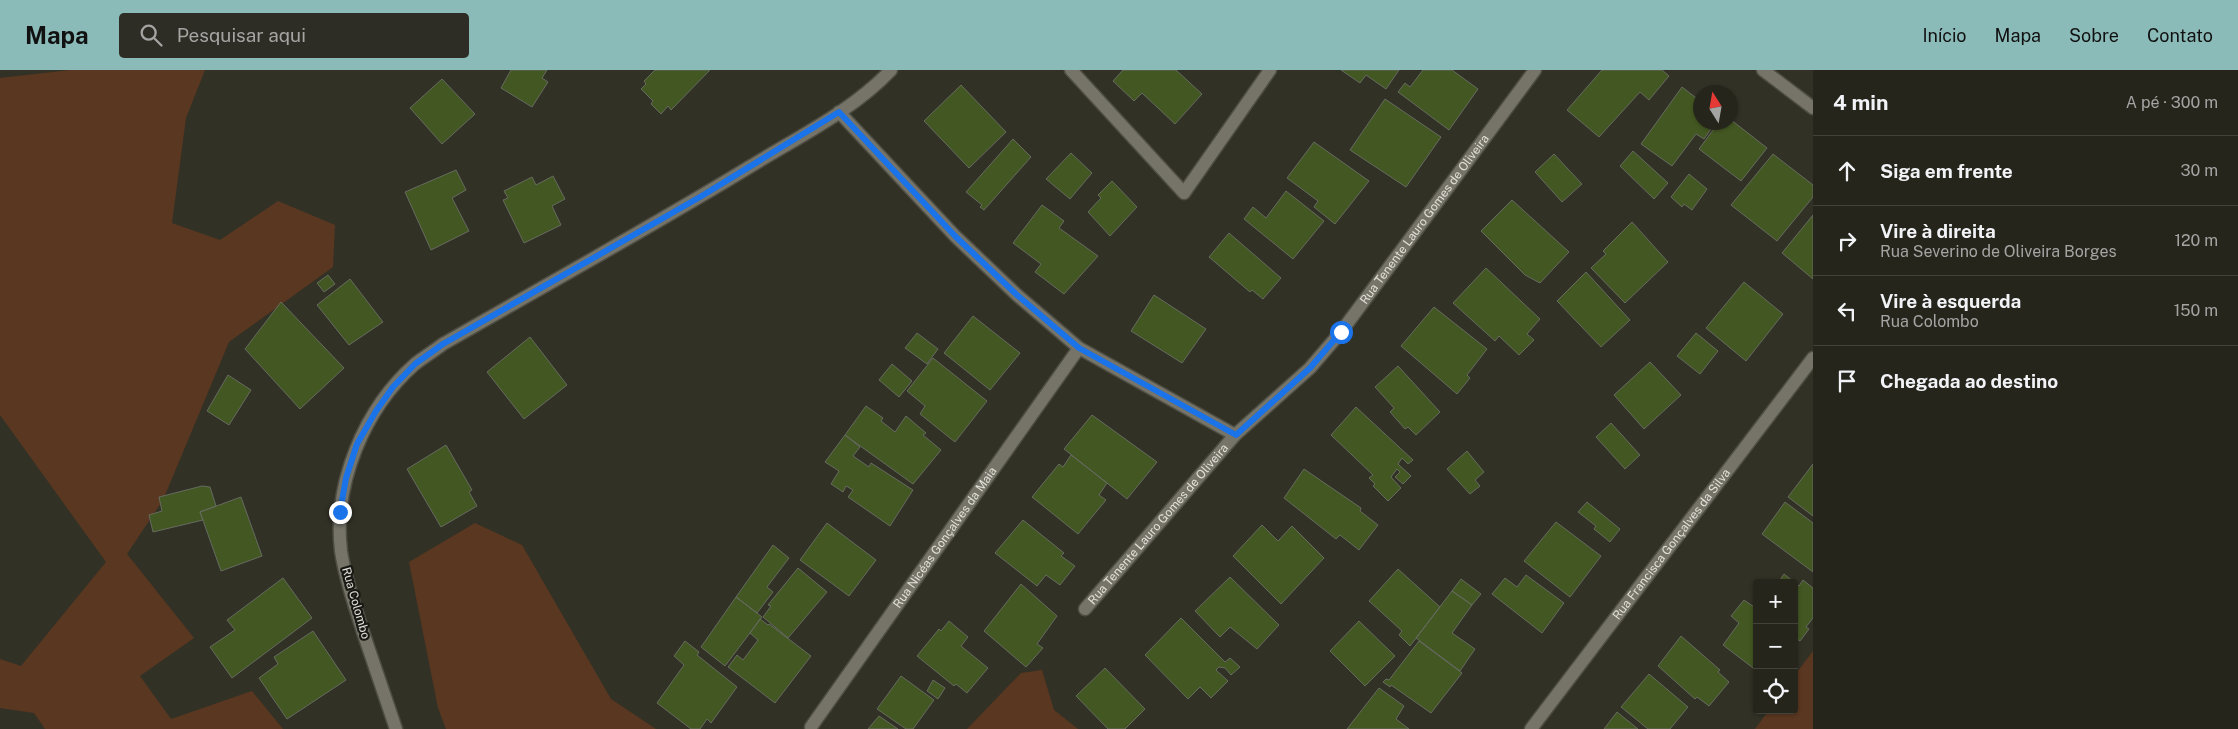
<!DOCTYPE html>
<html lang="pt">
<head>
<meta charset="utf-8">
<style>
  body { margin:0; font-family:"Public Sans",sans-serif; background:#2e2d25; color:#f1f3f6 }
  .controls { position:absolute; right:15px; bottom:15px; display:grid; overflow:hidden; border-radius:5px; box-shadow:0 1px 4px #0004 }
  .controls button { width:45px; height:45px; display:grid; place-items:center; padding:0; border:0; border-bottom:1px solid #42423b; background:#26251c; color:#f1f3f6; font:25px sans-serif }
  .compass { position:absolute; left:1693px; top:15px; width:45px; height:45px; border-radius:50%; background:#26251c; box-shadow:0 1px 4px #0004; rotate:349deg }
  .stop { position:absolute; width:15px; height:15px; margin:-11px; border:4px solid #1a73e8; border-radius:50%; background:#fff }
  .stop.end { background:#1a73e8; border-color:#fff; box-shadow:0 1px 5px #0008 }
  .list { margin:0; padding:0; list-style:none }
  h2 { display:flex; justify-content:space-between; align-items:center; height:65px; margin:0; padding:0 20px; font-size:21px }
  h2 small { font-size:16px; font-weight:400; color:#a4a5a3 }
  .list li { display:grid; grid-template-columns:32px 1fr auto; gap:15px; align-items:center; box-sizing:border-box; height:70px; padding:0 20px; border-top:1px solid #42423b }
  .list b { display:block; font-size:19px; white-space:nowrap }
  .list p { margin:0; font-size:16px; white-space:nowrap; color:#a4a5a3 }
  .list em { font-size:16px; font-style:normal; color:#a4a5a3 }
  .icon { flex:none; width:28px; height:28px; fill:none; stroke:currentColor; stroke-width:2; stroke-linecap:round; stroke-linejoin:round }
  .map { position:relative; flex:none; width:1813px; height:659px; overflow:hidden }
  header { display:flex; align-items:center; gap:30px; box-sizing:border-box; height:70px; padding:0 25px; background:#8bbbb9; color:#111 }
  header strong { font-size:24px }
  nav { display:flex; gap:28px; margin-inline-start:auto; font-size:18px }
  .search { width:350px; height:45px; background:#2e2d25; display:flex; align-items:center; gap:12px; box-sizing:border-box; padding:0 18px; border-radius:5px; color:#a4a5a3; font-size:19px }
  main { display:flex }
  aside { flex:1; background:#26251c }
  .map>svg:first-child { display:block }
  .green { fill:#5a3720 }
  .building { fill:#435722; stroke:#666b60 }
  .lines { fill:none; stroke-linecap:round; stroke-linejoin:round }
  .street-casing { stroke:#4e4d44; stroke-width:15 }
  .secondary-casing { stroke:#4e4d44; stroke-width:15 }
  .street { stroke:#767468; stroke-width:12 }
  .secondary { stroke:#767468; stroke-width:12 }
  .route { stroke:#1a73e8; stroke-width:6 }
  .labels { text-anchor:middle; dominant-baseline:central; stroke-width:4.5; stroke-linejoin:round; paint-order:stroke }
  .street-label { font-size:12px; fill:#e1e0d9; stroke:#191914 }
</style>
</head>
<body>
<header>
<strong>Mapa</strong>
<div class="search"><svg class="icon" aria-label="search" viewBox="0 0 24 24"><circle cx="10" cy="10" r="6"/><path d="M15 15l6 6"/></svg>Pesquisar aqui</div>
<nav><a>Início</a><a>Mapa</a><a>Sobre</a><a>Contato</a></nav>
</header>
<main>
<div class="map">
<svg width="1813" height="659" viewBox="0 0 1813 659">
  <rect width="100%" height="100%" fill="#323126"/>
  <path class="green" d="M70 0H205L186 48 172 153 220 170 278 131 335 155 333 197 229 272 163 430 127 484 194 568 140 606 171 649 252 621 283 659H45L34 643 0 638V589L21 596 106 492 0 345V8Z
    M475 453 522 475 611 629 656 659H446L438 638 409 492Z
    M1813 581V659H1755L1769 640H1794V606Z
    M1042 600 1054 640 1078 659H967L1021 603Z"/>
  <path class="building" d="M511 0H547L542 8 548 12 532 37 501 18Z
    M655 0H710L671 40 668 36 661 44 651 34 653 31 641 19 646 14 644 11Z
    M1123 0H1176L1202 24 1175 54 1142 23 1134 31 1113 11Z
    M1341 0H1399L1386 19 1366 5 1360 13Z
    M1423 0H1452L1478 19 1449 60 1398 22 1405 13 1410 17Z
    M1602 0H1662L1669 6 1649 30 1640 22 1599 67 1567 40Z
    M442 9 475 44 442 74 410 38Z
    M961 15 1006 62 969 98 924 51Z
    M1682 17 1700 31V52H1716L1704 69 1696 64 1672 96 1641 74Z
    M1385 29 1441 67 1406 117 1350 80Z
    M1730 49 1767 78 1741 111 1699 79 1719 52H1730Z
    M1013 69 1031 87 984 140 980 137 982 135 966 122Z
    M1314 72 1369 111 1335 154 1314 137 1318 131 1287 108Z
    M1633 81 1668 113 1654 129 1620 96Z
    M1071 83 1092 103 1070 129 1046 109Z
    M1554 84 1582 114 1562 132 1535 102Z
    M1773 84 1813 115V127L1777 171 1731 135Z
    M456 100 466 120 452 128 469 161 431 180 405 122Z
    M1689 104 1707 119 1692 140 1684 134 1682 137 1671 127Z
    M553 106 565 129 552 136 561 155 524 173 503 130 508 128 504 121 532 107 536 115Z
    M1112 111 1137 137 1110 166 1088 142 1101 128 1098 125Z
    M1286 121 1324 151 1293 189 1244 149 1253 137 1266 148Z
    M1512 130 1569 182 1540 213 1525 205 1481 161Z
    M1042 135 1064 151 1059 158 1098 186 1064 224 1035 202 1041 194 1013 173Z
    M1813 145V209L1782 183Z
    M1632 152 1668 192 1625 233 1591 198 1606 184 1603 181Z
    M1229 163 1281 208 1263 229 1252 220 1250 222 1209 187Z
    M1486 198 1540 249 1527 264 1534 270 1519 285 1499 266 1495 271 1453 233Z
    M1586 202 1630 250 1601 277 1557 231Z
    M328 205 335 214 324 222 317 213Z
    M350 209 383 252 349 275 317 235Z
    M1744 212 1783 244 1746 291 1706 258Z
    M1154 225 1206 259 1182 293 1131 261Z
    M281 232 344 298 300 339 245 279Z
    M1434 237 1487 279 1467 305 1470 308 1457 324 1401 276Z
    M973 246 1020 283 990 320 944 283Z
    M917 263 938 279 927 294 905 278Z
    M1696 263 1718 281 1700 304 1677 286Z
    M530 267 567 315 524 349 487 302Z
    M933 288 987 331 955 372 920 344 925 336 907 321Z
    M1650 292 1681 325 1644 359 1614 325Z
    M892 294 912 311 899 327 879 310Z
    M1398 296 1440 342 1416 365 1408 357 1405 359 1390 342 1394 338 1375 317Z
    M228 305 251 320 229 355 207 341Z
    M866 336 883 348 881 351 895 362 906 346 926 363 923 365 941 380 913 414 845 365Z
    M1356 337 1413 390 1408 394 1402 388 1398 394 1411 406 1403 414 1395 407 1400 402 1397 399 1391 407 1401 418 1388 431 1373 416 1375 414 1369 408 1373 405 1331 365Z
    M1092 345 1157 392 1127 429 1064 379Z
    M1611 353 1640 385 1625 399 1596 367Z
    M845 365 860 377 853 386 869 397 871 393 913 420 890 456 848 427 853 420 846 416 843 422 831 414 839 401 825 392Z
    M446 375 472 420 469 422 477 436 441 457 407 399Z
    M1467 381 1484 402 1475 410 1480 416 1470 424 1447 399Z
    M1071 385 1107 413 1099 425 1106 430 1078 464 1032 427 1059 394 1063 397Z
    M1813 394V446L1788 427Z
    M1304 399 1361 438 1360 441 1378 455 1359 480 1340 465 1336 469 1284 428Z
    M202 416 210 417 216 436 200 442 203 450 153 462 149 445 162 441 159 427Z
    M241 427 262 486 221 501 200 442Z
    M1587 432 1620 459 1610 472 1594 459 1596 456 1578 442Z
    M1785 432 1813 453V502L1762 464Z
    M1023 450 1064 483 1061 486 1075 496 1060 515 1046 505 1037 516 995 483Z
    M1556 452 1601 486 1570 527 1524 491Z
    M827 453 876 490 849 526 800 490Z
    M1262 455 1278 471 1292 456 1324 488 1281 534 1233 486Z
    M773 475 789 488 767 517 773 522 757 543 736 527Z
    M798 498 827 522 788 568 763 547 771 536 768 535Z
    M1398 499 1440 537 1410 576 1399 565 1402 561 1369 531Z
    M1784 504 1799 516 1803 510 1813 518V548L1806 557 1809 559 1800 571 1794 567V513H1778Z
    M1526 505 1564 533 1542 563 1492 524 1505 508 1517 517Z
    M1230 507 1279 555 1257 579 1230 557 1220 567 1195 541Z
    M283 508 312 548 232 608 210 577 235 560 227 550Z
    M1461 509 1481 524 1472 535 1452 521Z
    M1021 514 1057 546 1037 574 1043 578 1026 597 984 561Z
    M1452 521 1472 535 1452 563 1475 579 1460 601 1416 568Z
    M736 527 762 547 725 596 701 577Z
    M1744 530 1757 539V601L1723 575 1739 553 1731 546Z
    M1181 548 1225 592 1230 588 1240 597 1231 605 1225 598 1219 597 1216 600 1228 611 1211 628 1200 617 1188 629 1145 585Z
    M760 549 768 555 769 554 811 586 775 633 728 597 737 585 743 590 758 570 750 563Z
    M949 551 968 567 961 576 988 598 967 623 956 614 954 616 917 586 939 559 941 561Z
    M1359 551 1395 586 1365 616 1330 581Z
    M313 561 346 610 287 649 259 608 278 594 274 587Z
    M1681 566 1720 600 1718 602 1729 612 1709 636 1697 627 1695 629 1658 596Z
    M685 571 699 582 697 585 737 617 711 653 707 649 700 659H691L657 633 684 595 674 586Z
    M1419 571 1462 603 1431 643 1391 615 1390 617 1383 612 1386 609 1389 610Z
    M1105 598 1145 639 1125 659H1108L1076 626Z
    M1649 604 1688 637 1670 659H1648L1621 637Z
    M901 606 934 630 913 659H906L877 639Z
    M933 610 945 618 938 629 927 621Z
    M1379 618 1404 636 1396 649 1409 659H1347Z
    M1617 642 1638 659H1604Z
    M879 646 898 659H868Z"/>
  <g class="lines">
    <defs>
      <g id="street">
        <path d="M1071 0 1184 123 1270 0"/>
        <path d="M1763 0 1813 38"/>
        <path d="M839 42 955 166 1017 225 1079 278 1235 365"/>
        <path id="s1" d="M1085 539 1235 365 1310 298 1341 262 1535 0"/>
        <path id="s2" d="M811 657 1079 278"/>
        <path id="s3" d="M1531 659 1813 288"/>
      </g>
      <path id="secondary" d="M396 659C385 627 374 594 363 562 355 536 345 509 341 481 333 414 364 339 415 294 424 287 434 281 443 274 546 215 649 158 751 96 798 67 852 41 891 0"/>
    </defs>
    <use href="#street" class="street-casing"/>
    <use href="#secondary" class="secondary-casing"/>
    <use href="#street" class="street"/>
    <use href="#secondary" class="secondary"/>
  </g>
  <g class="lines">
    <path class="route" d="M340 442 346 408 357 374 376 341 393 317 415 294 443 274 700 127 839 42 955 166 1017 225 1079 278 1236 365 1310 298 1341 262"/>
  </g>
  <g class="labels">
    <g class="street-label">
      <text stroke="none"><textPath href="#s1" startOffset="518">Rua Tenente Lauro Gomes de Oliveira</textPath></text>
      <text stroke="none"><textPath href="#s1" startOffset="112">Rua Tenente Lauro Gomes de Oliveira</textPath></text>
      <text stroke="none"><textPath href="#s2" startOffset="232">Rua Nicéas Gonçalves da Maia</textPath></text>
      <text stroke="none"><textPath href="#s3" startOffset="232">Rua Francisca Gonçalves da Silva</textPath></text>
      <text transform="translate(356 533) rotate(74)">Rua Colombo</text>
    </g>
  </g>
</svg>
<div class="controls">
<button>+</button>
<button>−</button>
<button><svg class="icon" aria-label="locate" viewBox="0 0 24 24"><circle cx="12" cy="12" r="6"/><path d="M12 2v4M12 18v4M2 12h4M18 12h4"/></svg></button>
</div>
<svg class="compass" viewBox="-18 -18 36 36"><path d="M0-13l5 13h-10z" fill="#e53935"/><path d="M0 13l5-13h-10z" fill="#a4a5a3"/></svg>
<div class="stop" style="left:1341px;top:262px"></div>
<div class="stop end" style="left:340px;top:442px"></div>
</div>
<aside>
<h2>4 min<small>A pé · 300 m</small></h2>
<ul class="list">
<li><svg class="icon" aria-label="ahead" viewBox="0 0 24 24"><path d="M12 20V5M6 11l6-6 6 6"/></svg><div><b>Siga em frente</b></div><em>30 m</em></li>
<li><svg class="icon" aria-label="right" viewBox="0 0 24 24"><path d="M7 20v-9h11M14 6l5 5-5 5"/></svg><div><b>Vire à direita</b><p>Rua Severino de Oliveira Borges</p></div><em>120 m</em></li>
<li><svg class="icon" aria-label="left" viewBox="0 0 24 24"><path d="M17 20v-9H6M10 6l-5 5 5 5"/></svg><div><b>Vire à esquerda</b><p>Rua Colombo</p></div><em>150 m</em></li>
<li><svg class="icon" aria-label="arrive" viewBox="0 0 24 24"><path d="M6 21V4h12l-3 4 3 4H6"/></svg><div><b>Chegada ao destino</b></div></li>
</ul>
</aside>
</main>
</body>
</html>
